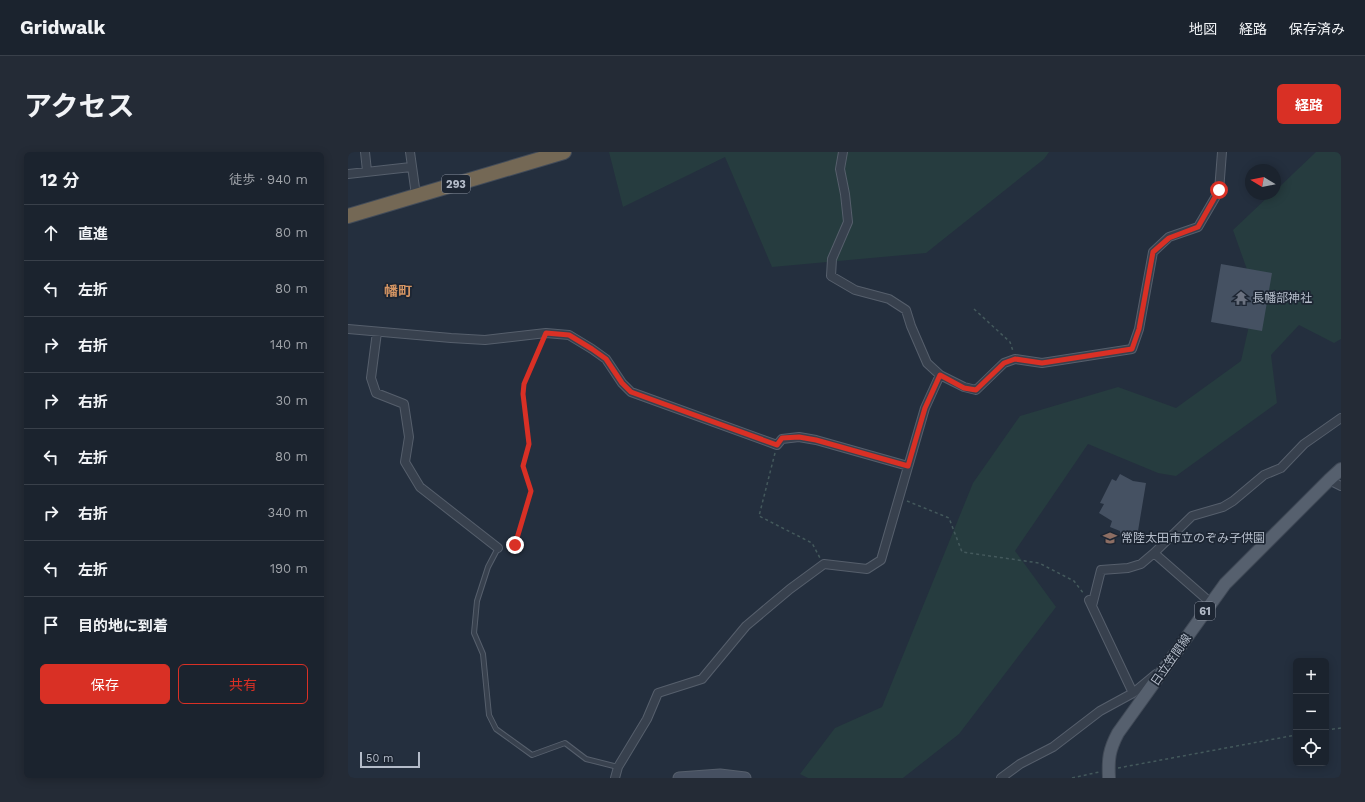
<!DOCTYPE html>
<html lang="ja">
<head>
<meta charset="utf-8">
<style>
  body { margin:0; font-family:"Work Sans","Noto Sans JP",sans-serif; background:#242b36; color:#f1f3f6 }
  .controls { position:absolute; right:12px; bottom:12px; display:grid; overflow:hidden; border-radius:6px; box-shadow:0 2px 10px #0003 }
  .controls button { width:36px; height:36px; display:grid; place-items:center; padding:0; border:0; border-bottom:1px solid #39404a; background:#1b232e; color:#f1f3f6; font:20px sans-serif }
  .compass { position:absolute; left:897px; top:12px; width:36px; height:36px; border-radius:50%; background:#1b232e; box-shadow:0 2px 10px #0003; rotate:280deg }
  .scale { position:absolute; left:12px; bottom:10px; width:60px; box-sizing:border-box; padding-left:4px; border:2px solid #b4bcc9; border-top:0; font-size:11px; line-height:14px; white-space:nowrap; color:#b4bcc9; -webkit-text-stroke:3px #1d2633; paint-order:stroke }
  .stop { position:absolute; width:12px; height:12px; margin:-9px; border:3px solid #d93025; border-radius:50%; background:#fff }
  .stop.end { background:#d93025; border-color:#fff; box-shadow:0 1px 4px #0008 }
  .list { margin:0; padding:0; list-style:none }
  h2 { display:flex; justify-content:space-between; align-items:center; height:52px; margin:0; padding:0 16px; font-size:17px }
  h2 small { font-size:13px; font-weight:400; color:#a0a4aa }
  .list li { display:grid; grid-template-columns:26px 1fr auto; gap:12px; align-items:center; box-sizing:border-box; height:56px; padding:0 16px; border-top:1px solid #39404a }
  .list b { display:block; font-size:15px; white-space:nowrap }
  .list em { font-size:13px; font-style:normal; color:#a0a4aa }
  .actions { display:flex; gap:8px; padding:12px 16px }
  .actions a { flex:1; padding:9px 0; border:1px solid #d93025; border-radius:6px; text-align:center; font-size:14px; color:#d93025 }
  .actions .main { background:#d93025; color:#fff }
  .icon { flex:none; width:22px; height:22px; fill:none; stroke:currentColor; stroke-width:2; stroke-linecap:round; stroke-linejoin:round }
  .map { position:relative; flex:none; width:993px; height:626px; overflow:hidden; border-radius:6px }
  header { display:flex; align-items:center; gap:24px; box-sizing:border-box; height:56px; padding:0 20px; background:#1b232e; border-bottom:1px solid #39404a }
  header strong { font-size:19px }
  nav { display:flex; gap:22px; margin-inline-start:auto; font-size:14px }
  .intro { display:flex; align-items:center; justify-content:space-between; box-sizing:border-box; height:96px; padding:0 24px }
  h1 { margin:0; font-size:28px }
  .button { padding:10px 18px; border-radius:6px; background:#d93025; color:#fff; font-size:14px; font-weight:700 }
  main { display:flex; gap:24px; padding:0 24px }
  aside { flex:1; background:#1b232e; border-radius:6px; box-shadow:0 2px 10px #0003 }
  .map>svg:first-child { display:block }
  .green { fill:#263c3f }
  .building { fill:#455162 }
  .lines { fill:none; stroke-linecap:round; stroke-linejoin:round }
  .lane-casing { stroke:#565f6c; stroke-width:6 }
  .street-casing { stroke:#565f6c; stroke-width:10 }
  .secondary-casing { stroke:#565f6c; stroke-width:13 }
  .primary-casing { stroke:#414a57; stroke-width:14 }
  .highway-casing { stroke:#434c59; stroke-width:16 }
  .path { stroke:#44595c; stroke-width:1.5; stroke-dasharray:3 3; stroke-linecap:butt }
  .lane { stroke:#38414e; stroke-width:4 }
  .street { stroke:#38414e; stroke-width:8 }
  .secondary { stroke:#465061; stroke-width:11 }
  .primary { stroke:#56606e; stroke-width:12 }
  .highway { stroke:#746855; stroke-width:14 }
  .route { stroke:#d93025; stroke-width:5 }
  .labels { text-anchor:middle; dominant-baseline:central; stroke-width:3.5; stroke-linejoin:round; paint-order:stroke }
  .shield { fill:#1d2633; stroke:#878f9c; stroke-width:1 }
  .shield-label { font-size:11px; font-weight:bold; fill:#b4bcc9 }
  .poi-label { font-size:12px; fill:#b4bcc9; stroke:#1d2633; text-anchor:start }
  .street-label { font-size:12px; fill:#b4bcc9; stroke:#1d2633 }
  .quarter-label { font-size:14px; font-weight:bold; fill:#d59563; stroke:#1d2633 }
</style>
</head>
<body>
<header>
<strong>Gridwalk</strong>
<nav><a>地図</a><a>経路</a><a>保存済み</a></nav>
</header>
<div class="intro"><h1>アクセス</h1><a class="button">経路</a></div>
<main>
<aside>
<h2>12 分<small>徒歩 · 940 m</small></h2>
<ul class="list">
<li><svg class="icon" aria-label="ahead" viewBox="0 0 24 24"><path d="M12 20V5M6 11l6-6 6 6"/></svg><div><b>直進</b></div><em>80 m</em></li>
<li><svg class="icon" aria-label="left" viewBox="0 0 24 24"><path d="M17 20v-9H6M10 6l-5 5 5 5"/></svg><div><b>左折</b></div><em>80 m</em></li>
<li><svg class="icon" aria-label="right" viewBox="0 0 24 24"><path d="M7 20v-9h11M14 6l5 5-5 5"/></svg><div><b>右折</b></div><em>140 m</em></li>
<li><svg class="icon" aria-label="right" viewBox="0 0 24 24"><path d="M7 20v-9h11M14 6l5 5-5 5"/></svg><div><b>右折</b></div><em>30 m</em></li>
<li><svg class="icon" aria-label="left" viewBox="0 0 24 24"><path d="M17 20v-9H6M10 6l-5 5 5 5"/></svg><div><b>左折</b></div><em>80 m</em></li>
<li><svg class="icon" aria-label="right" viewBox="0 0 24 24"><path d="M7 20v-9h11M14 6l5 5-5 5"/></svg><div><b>右折</b></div><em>340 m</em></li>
<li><svg class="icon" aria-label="left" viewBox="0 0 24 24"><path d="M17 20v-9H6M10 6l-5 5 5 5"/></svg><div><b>左折</b></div><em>190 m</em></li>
<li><svg class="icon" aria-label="arrive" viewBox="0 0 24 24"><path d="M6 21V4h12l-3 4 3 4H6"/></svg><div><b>目的地に到着</b></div></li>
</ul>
<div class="actions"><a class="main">保存</a><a>共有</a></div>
</aside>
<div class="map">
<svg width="993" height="626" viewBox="0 0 993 626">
  <rect width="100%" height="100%" fill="#242f3e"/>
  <path class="green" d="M261 0H701L696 7 578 101 424 115 377 5 275 55Z
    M968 0H993V187L986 191 951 173 923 203 929 251 828 324 810 321 740 292 667 399 708 455 611 582 555 626H460L452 622 487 576 534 555 625 331 672 264 770 235 828 256 893 209 908 143 885 78 923 42H927V39Z"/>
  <path class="building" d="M873 112 924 121 914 179 863 170Z
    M772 322 785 329 798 331 788 391 775 388V386L772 385V379L762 375 764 369 751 361 756 352 752 351 764 327 768 329Z"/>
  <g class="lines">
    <defs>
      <path id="lane" d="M150 396 140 415 129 449 126 481 135 502 141 563 148 577 184 603 217 591 238 607 270 615"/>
      <path id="street" d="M17 0 19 19
        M62 0 68 43
        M495 0 492 17 497 42 500 70 484 107 483 124 507 138 541 147 558 158 563 174 579 211 592 223 616 235 628 238 656 211 667 207 694 211 784 197 791 177 805 100 821 85 850 75 871 39 874 0
        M0 22 63 15
        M0 177 103 186 137 188 198 181 221 183 244 197 258 207 274 231 283 240 429 293 434 287 451 285 468 288 560 314
        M29 180 23 226 28 241 56 252 61 285 57 310 72 335 150 396
        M981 328 993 334
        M741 448 785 541
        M863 451 806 401 844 364 875 355 885 349 916 323 933 316 956 292 993 266
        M744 454 753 418 780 416 793 412 806 401
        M267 626 270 615 299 567 310 541 354 527 398 474 442 437 476 412 519 417 533 408 577 256 592 223
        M653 626 672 612 705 595 752 559 785 541 808 522"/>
      <path id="secondary" d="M331 626 372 623 397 626"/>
      <path id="primary" d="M761 626C760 607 761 598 770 581L877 432 981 328 993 317"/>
      <path id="highway" d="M0 64 216 0"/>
    </defs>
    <use href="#lane" class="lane-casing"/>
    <use href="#street" class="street-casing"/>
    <use href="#secondary" class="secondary-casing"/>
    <use href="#primary" class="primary-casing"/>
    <use href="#highway" class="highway-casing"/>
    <path class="path" d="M626 157 662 190 665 199
      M427 301 411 364 464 391 472 406
      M559 349 601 366 614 400 691 411 726 429 736 442
      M158 395 167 393 183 339 175 314 181 292 175 242 176 232 194 189
      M978 578 993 576
      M770 616 948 583
      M724 626 751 620"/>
    <use href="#lane" class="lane"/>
    <use href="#street" class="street"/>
    <use href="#secondary" class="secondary"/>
    <use href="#primary" class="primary"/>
    <use href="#highway" class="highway"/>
  </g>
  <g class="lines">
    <path class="route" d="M167 393 183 339 175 314 181 292 175 242 176 232 198 181 221 183 244 197 258 207 274 231 283 240 429 293 434 286 451 285 468 288 560 314 577 256 592 223 616 236 628 238 656 211 667 207 694 211 784 197 791 177 805 100 821 86 850 75 871 38"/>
  </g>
  <defs>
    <symbol id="temple-bare" viewBox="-9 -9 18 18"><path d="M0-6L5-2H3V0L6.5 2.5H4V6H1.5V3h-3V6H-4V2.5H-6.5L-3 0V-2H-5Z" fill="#6b7280" stroke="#1d2633" stroke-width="2.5" paint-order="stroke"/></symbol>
    <symbol id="school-bare" viewBox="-9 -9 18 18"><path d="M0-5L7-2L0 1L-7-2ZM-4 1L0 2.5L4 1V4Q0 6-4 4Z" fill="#8d6e63" stroke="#1d2633" stroke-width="2.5" paint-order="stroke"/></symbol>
  </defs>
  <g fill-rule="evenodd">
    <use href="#temple-bare" x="883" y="136" width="20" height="20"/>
    <use href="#school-bare" x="752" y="376" width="20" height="20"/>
  </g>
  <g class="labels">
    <g class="shield">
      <rect x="94" y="23" width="28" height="18" rx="3"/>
      <rect x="847" y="450" width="20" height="18" rx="3"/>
    </g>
    <g class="shield-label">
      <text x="108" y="32">293</text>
      <text x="857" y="459">61</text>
    </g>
    <g class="poi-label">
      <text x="904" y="146">長幡部神社</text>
      <text x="773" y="386">常陸太田市立のぞみ子供園</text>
    </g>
    <g class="street-label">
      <text transform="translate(823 508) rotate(-55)">日立笠間線</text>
    </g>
    <g class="quarter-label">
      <text x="50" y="139">幡町</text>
    </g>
  </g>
</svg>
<div class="controls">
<button>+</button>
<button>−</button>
<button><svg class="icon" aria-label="locate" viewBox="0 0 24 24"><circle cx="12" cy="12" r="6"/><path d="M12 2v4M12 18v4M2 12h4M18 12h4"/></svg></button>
</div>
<svg class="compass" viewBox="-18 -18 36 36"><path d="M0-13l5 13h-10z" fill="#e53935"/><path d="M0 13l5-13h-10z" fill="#a0a4aa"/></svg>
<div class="scale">50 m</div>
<div class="stop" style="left:871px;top:38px"></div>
<div class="stop end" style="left:167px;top:393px"></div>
</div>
</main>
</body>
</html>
